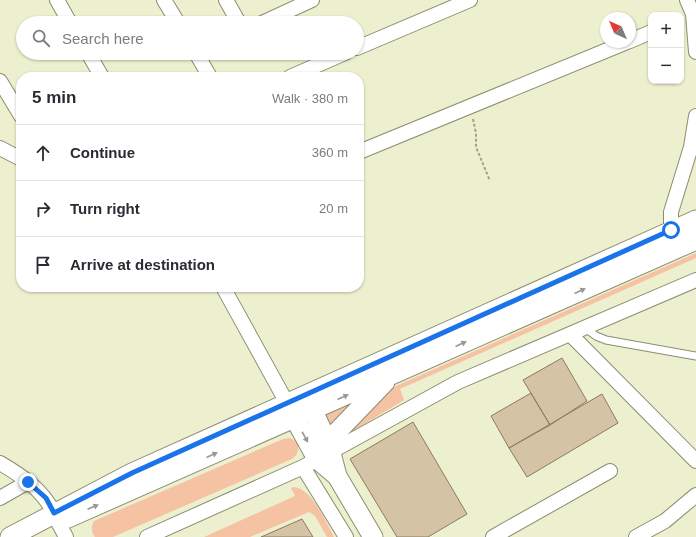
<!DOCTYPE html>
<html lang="en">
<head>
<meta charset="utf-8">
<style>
  body { margin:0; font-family:Helvetica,sans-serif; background:#f2f2f3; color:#2b2b33 }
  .controls { position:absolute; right:12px; top:12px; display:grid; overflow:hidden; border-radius:8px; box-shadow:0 1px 3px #0004 }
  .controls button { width:36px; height:36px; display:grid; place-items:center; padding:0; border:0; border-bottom:1px solid #e1e1e2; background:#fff; color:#2b2b33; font:20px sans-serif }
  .compass { position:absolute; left:600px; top:12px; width:36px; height:36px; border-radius:50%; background:#fff; box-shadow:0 1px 3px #0004; rotate:316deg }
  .stop { position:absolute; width:12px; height:12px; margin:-9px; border:3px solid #1a73e8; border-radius:50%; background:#fff }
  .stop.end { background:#1a73e8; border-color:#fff; box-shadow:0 1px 4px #0008 }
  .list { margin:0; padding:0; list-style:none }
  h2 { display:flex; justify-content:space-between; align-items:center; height:52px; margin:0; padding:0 16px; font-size:17px }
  h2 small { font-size:13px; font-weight:400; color:#7c7c81 }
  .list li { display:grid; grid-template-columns:26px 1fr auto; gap:12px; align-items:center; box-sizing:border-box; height:56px; padding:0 16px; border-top:1px solid #e1e1e2 }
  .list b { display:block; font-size:15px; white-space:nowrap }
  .list em { font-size:13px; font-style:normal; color:#7c7c81 }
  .icon { flex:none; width:22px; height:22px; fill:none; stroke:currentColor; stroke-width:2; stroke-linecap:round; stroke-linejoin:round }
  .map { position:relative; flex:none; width:696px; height:537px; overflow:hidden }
  .search { position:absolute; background:#fff; box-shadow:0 1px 3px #0004; left:16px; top:16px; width:348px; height:44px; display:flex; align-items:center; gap:10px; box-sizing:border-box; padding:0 14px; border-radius:22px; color:#7c7c81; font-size:15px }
  .panel { position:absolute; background:#fff; box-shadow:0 1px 3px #0004; left:16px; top:72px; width:348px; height:220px; border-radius:16px }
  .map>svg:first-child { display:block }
  .green { fill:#f5c2a4 }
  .building { fill:#d4c3a5; stroke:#8b7b60 }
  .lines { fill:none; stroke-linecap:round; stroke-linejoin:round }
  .service-casing { stroke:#8b8d6f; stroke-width:9 }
  .minor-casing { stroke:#8b8d6f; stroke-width:16 }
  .secondary-casing { stroke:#8b8d6f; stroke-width:21 }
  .path { stroke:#a0a289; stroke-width:2; stroke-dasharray:3 2; stroke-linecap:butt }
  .service { stroke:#fff; stroke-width:7 }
  .minor { stroke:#fff; stroke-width:14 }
  .secondary { stroke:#fff; stroke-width:19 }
  .oneway { fill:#989892 }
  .route { stroke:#1a73e8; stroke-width:5 }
</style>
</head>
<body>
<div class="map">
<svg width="696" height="537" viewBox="0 0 696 537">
  <rect width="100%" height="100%" fill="#edf0ce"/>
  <path class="green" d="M696 253V258L400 389 404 400 341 438 383 394 396 386Z
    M361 400 330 432 326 415Z
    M290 438C300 442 301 453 292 459L113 537H95C91 532 91 527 94 521L283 439Z
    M294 487C312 488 326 523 334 537H327L315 516 309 512 250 537H204L295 496 291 488Z"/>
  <path class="building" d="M562 358 587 401 550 425 523 380Z
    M531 393 550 425 509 448 491 416Z
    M602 394 618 423 527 477 509 448Z
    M413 422 467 514 428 537H397L350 459Z
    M302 519 313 537H261Z"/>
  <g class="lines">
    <defs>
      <path id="service" d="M584 327 596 336 606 340 696 356"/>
      <path id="minor" d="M57 0 70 23
        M164 0 178 23
        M226 0 239 23
        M687 0 693 14 696 52
        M262 23 312 0
        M630 41 651 32
        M357 48 470 0
        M88 53 102 77
        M196 53 210 77
        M290 77 345 53
        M0 81 21 116
        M0 148 21 159
        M359 152 627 42
        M671 230V212L691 147 696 116
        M223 287 287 403
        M570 334 696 461
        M0 463C22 476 42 489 54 513
        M303 467 346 537
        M0 498 28 482
        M58 522 66 537
        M147 537 303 467 458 382 696 280
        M493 537 610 471
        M636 537 665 521 696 495"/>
      <path id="secondary" d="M306 401 313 411 329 445 337 476 373 537
        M289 408 317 459 337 476
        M329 445 334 435 385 382
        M68 518 696 240
        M10 537 132 473 696 220"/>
    </defs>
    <use href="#service" class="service-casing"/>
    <use href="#minor" class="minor-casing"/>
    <use href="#secondary" class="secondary-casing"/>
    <path class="path" d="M473 119 476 133V147L490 181"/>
    <use href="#service" class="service"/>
    <use href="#minor" class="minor"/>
    <use href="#secondary" class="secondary"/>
  </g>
  <defs><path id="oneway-solid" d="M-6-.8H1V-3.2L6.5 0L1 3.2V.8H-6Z"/></defs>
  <g class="oneway">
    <use href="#oneway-solid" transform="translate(580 291) rotate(-24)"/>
    <use href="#oneway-solid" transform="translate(461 344) rotate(-25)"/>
    <use href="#oneway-solid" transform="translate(343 397) rotate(-24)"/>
    <use href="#oneway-solid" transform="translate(305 437) rotate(61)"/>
    <use href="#oneway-solid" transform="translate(212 455) rotate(-24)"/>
    <use href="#oneway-solid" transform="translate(93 507) rotate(-23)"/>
  </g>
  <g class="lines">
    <path class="route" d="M28 482 46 498 54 513 132 473 671 230"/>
  </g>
</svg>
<div class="controls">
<button>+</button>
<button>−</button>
</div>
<svg class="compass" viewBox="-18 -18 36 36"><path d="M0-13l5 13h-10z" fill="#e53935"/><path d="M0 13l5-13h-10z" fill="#7c7c81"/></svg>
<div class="stop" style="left:671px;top:230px"></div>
<div class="stop end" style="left:28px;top:482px"></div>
<div class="search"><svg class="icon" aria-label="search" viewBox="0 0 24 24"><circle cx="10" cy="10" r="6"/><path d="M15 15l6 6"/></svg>Search here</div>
<section class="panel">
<h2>5 min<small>Walk · 380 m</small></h2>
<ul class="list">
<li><svg class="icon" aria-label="ahead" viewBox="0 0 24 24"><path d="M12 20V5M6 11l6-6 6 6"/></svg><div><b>Continue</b></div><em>360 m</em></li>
<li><svg class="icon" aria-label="right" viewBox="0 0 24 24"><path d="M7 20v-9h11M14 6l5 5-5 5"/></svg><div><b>Turn right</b></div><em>20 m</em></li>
<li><svg class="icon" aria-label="arrive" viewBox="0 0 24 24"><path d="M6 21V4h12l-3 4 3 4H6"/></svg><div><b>Arrive at destination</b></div></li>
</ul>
</section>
</div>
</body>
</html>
